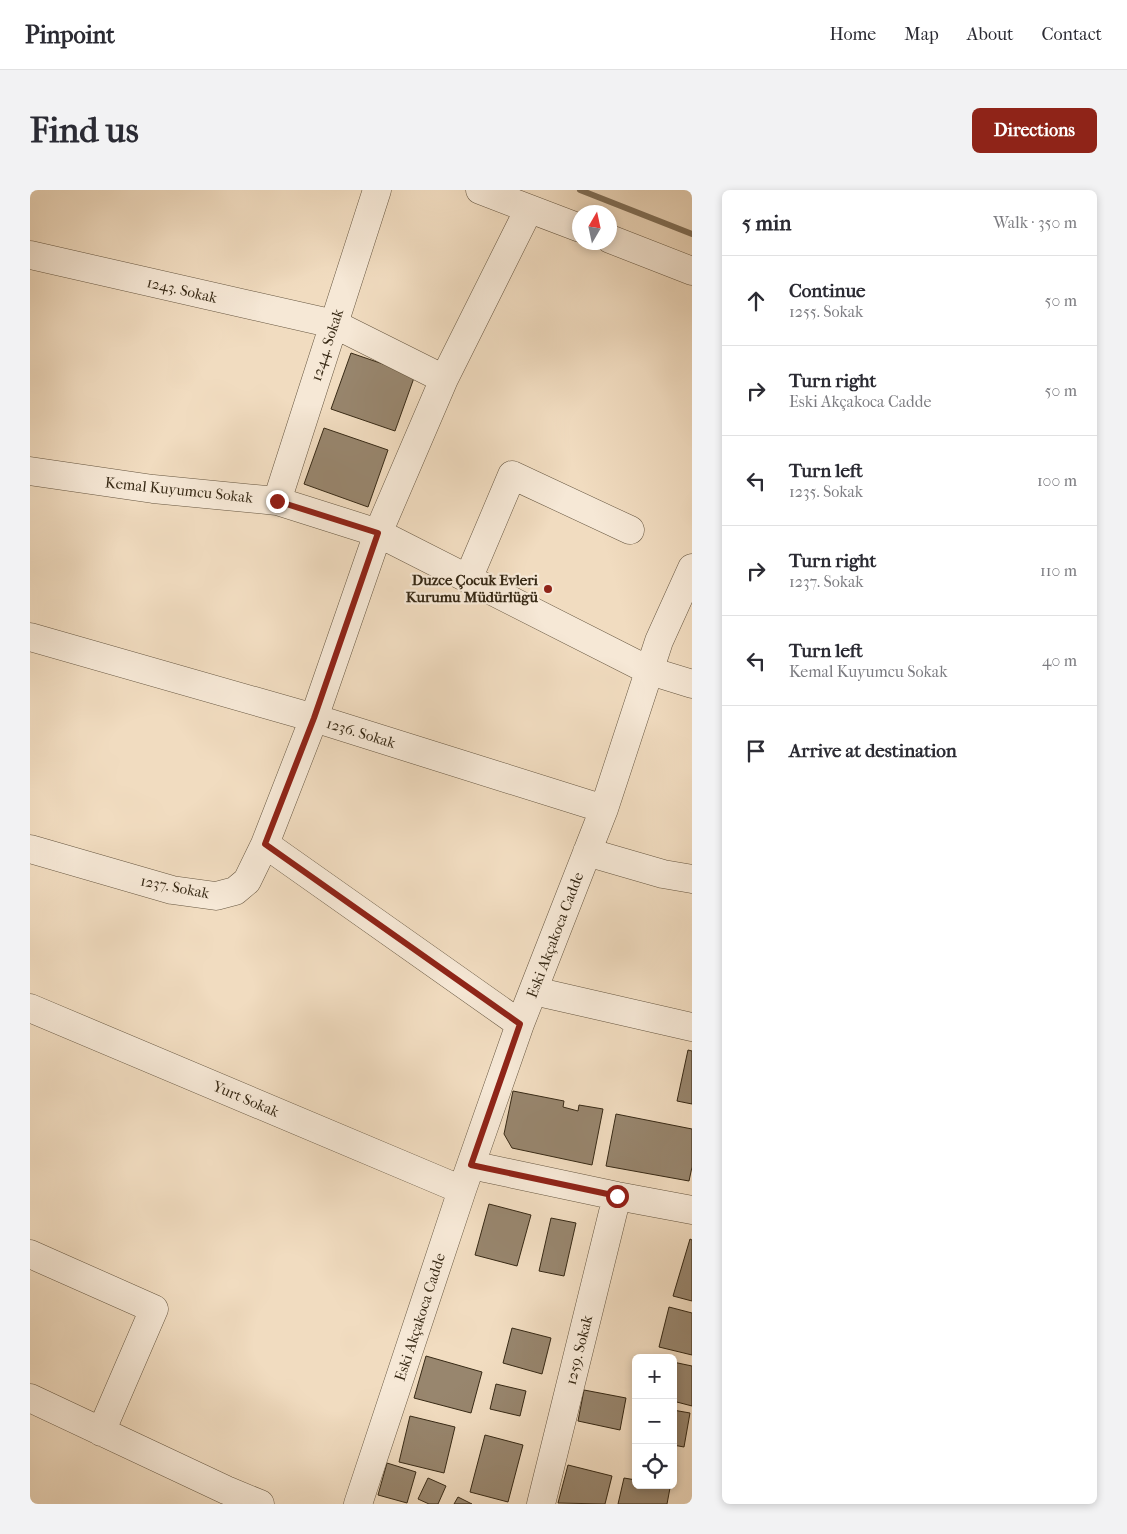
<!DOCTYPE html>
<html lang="en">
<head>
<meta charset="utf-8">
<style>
  body { margin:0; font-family:"IM FELL French Canon",serif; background:#f2f2f3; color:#2b2b33 }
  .controls { position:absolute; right:15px; bottom:15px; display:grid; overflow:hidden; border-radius:8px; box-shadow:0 2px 8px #0003 }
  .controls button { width:45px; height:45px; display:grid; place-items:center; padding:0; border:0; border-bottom:1px solid #e1e1e2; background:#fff; color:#2b2b33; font:25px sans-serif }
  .compass { position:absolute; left:542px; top:15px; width:45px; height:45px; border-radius:50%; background:#fff; box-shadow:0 2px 8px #0003; rotate:9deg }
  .stop { position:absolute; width:15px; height:15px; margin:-11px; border:4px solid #8f2418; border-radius:50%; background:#fff }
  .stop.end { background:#8f2418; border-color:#fff; box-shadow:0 1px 5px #0008 }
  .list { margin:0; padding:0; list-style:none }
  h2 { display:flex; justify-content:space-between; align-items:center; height:65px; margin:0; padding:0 20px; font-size:21px }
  h2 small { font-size:16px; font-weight:400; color:#7c7c81 }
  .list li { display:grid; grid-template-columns:32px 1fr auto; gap:15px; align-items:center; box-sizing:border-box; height:90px; padding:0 20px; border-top:1px solid #e1e1e2 }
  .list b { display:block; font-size:19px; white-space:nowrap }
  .list p { margin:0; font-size:16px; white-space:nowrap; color:#7c7c81 }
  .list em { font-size:16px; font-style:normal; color:#7c7c81 }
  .icon { flex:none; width:28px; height:28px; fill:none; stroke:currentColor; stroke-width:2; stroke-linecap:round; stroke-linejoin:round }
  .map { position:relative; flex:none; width:662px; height:1314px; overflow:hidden; border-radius:8px }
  header { display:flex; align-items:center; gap:30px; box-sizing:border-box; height:70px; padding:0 25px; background:#fff; border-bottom:1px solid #e1e1e2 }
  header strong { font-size:24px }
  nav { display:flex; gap:28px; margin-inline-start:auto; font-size:18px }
  .intro { display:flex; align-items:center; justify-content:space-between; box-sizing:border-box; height:120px; padding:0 30px }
  h1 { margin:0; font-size:35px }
  .button { padding:12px 22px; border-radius:8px; background:#8f2418; color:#fff; font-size:18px; font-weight:700 }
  main { display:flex; gap:30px; padding:0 30px }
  aside { flex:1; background:#fff; border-radius:8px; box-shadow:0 2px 8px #0003 }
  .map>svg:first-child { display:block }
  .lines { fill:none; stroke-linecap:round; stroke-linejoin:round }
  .stream { stroke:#817059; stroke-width:6 }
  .building { fill:#98866e; stroke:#372915 }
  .minor-casing { stroke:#665640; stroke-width:29 }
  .minor { stroke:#f6e8d6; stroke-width:28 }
  .route { stroke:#8f2418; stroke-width:6 }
  .poi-dot { fill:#8f2418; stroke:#f6e8d6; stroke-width:2 }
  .labels { text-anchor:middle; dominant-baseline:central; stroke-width:4.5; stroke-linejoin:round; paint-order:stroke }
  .street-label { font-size:15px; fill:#372915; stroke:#f6e8d6 }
  .poi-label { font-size:15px; font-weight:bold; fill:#372915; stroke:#f6e8d6; text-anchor:end }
</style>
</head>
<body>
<header>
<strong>Pinpoint</strong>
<nav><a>Home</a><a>Map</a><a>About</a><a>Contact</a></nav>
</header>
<div class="intro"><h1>Find us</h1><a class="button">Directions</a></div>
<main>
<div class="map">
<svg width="662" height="1314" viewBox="0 0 662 1314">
  <rect width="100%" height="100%" fill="#f1dcc0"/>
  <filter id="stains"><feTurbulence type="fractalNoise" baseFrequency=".004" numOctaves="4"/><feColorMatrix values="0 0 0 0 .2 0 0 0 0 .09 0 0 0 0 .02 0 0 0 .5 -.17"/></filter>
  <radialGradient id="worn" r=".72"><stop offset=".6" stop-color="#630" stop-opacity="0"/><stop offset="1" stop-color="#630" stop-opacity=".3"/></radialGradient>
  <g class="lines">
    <path class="stream" d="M550 0 662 44"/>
  </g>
  <path class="building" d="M321 163 385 185 365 241 301 219Z
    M294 238 358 260 338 317 274 294Z
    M658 860 662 861V914L647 911Z
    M483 901 534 911 533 917 548 921 549 915 573 919 562 975 482 958 474 944Z
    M586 924 662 939V977L659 991 576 976Z
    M459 1014 501 1025 487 1076 445 1065Z
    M521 1028 546 1033 534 1086 509 1081Z
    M660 1049 662 1050V1111L643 1106Z
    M639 1117 662 1123V1165L629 1157Z
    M482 1138 521 1148 512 1184 473 1173Z
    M396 1166 452 1182 441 1223 384 1208Z
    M643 1172 662 1176V1216L643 1211Z
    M466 1194 496 1201 490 1226 460 1219Z
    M554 1200 596 1208 590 1240 548 1231Z
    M643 1220 660 1223 654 1257 643 1255Z
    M380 1226 425 1237 414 1283 369 1272Z
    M455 1245 493 1255 478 1312 440 1302Z
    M357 1273 386 1282 377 1313 348 1305Z
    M538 1275 582 1286 575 1314 528 1313Z
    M398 1288 416 1296 408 1314H399L388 1309Z
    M594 1288 606 1290V1295H629L640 1298 637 1314H588Z
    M428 1307 442 1314H424Z"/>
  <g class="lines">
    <defs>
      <path id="minor" d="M450 0 550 38
        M580 49 662 81
        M0 65 304 134 414 189
        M0 281 123 299 247 311 348 343 620 481 662 494
        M247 311 347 0
        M438 389 482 285 600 340
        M0 447 284 528 574 619
        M235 654 490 834
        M0 659 142 700 186 706 205 701 217 691 235 654 284 528 348 343 414 189 499 19
        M557 662 633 684 662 689
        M504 801 662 837
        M0 818 432 1000
        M441 975 587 1006 662 1020
        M0 1064 124 1119 71 1242
        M0 1208 196 1300 230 1314
        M328 1314 432 1000 490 834 574 619 629 451 662 378
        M511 1314 587 1006"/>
    </defs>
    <use href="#minor" class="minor-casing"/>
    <use href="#minor" class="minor"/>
  </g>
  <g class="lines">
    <path class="route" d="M247 311 348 343 284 528 235 654 490 834 441 975 587 1006"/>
  </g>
  <circle class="poi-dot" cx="518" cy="399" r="5"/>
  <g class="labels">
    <g class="street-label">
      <text transform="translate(152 100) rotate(13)">1243. Sokak</text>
      <text transform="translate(297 155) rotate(-72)">1244. Sokak</text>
      <text transform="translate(149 300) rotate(6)">Kemal Kuyumcu Sokak</text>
      <text transform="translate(331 543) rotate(17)">1236. Sokak</text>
      <text transform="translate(145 697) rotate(11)">1237. Sokak</text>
      <text transform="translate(525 745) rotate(-69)">Eski Akçakoca Cadde</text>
      <text transform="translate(216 909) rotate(23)">Yurt Sokak</text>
      <text transform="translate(390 1127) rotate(-72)">Eski Akçakoca Cadde</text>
      <text transform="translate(549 1160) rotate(-76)">1259. Sokak</text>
    </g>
    <g class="poi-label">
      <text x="508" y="390">Duzce Çocuk Evleri<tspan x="508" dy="17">Kurumu Müdürlügü</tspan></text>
    </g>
  </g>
  <rect width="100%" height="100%" filter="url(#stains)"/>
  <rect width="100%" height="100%" fill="url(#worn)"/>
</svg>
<div class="controls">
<button>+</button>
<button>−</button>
<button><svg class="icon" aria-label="locate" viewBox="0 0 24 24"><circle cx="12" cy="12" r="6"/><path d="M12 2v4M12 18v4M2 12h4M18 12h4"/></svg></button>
</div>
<svg class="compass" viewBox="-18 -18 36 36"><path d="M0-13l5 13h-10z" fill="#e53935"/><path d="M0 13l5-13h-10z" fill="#7c7c81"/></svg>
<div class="stop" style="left:587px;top:1006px"></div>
<div class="stop end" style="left:247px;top:311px"></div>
</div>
<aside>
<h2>5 min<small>Walk · 350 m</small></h2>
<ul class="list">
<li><svg class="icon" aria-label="ahead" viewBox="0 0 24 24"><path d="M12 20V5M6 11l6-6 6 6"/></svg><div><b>Continue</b><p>1255. Sokak</p></div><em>50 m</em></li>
<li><svg class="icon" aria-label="right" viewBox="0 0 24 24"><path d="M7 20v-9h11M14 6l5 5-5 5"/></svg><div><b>Turn right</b><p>Eski Akçakoca Cadde</p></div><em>50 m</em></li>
<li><svg class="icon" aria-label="left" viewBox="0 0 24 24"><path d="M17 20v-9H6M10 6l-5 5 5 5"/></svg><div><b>Turn left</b><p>1235. Sokak</p></div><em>100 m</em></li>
<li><svg class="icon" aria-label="right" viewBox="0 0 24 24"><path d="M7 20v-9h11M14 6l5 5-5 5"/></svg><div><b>Turn right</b><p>1237. Sokak</p></div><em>110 m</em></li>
<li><svg class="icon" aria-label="left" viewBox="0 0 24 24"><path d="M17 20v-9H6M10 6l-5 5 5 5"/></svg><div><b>Turn left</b><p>Kemal Kuyumcu Sokak</p></div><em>40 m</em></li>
<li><svg class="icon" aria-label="arrive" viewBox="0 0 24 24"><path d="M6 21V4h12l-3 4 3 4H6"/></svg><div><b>Arrive at destination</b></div></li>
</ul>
</aside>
</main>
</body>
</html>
